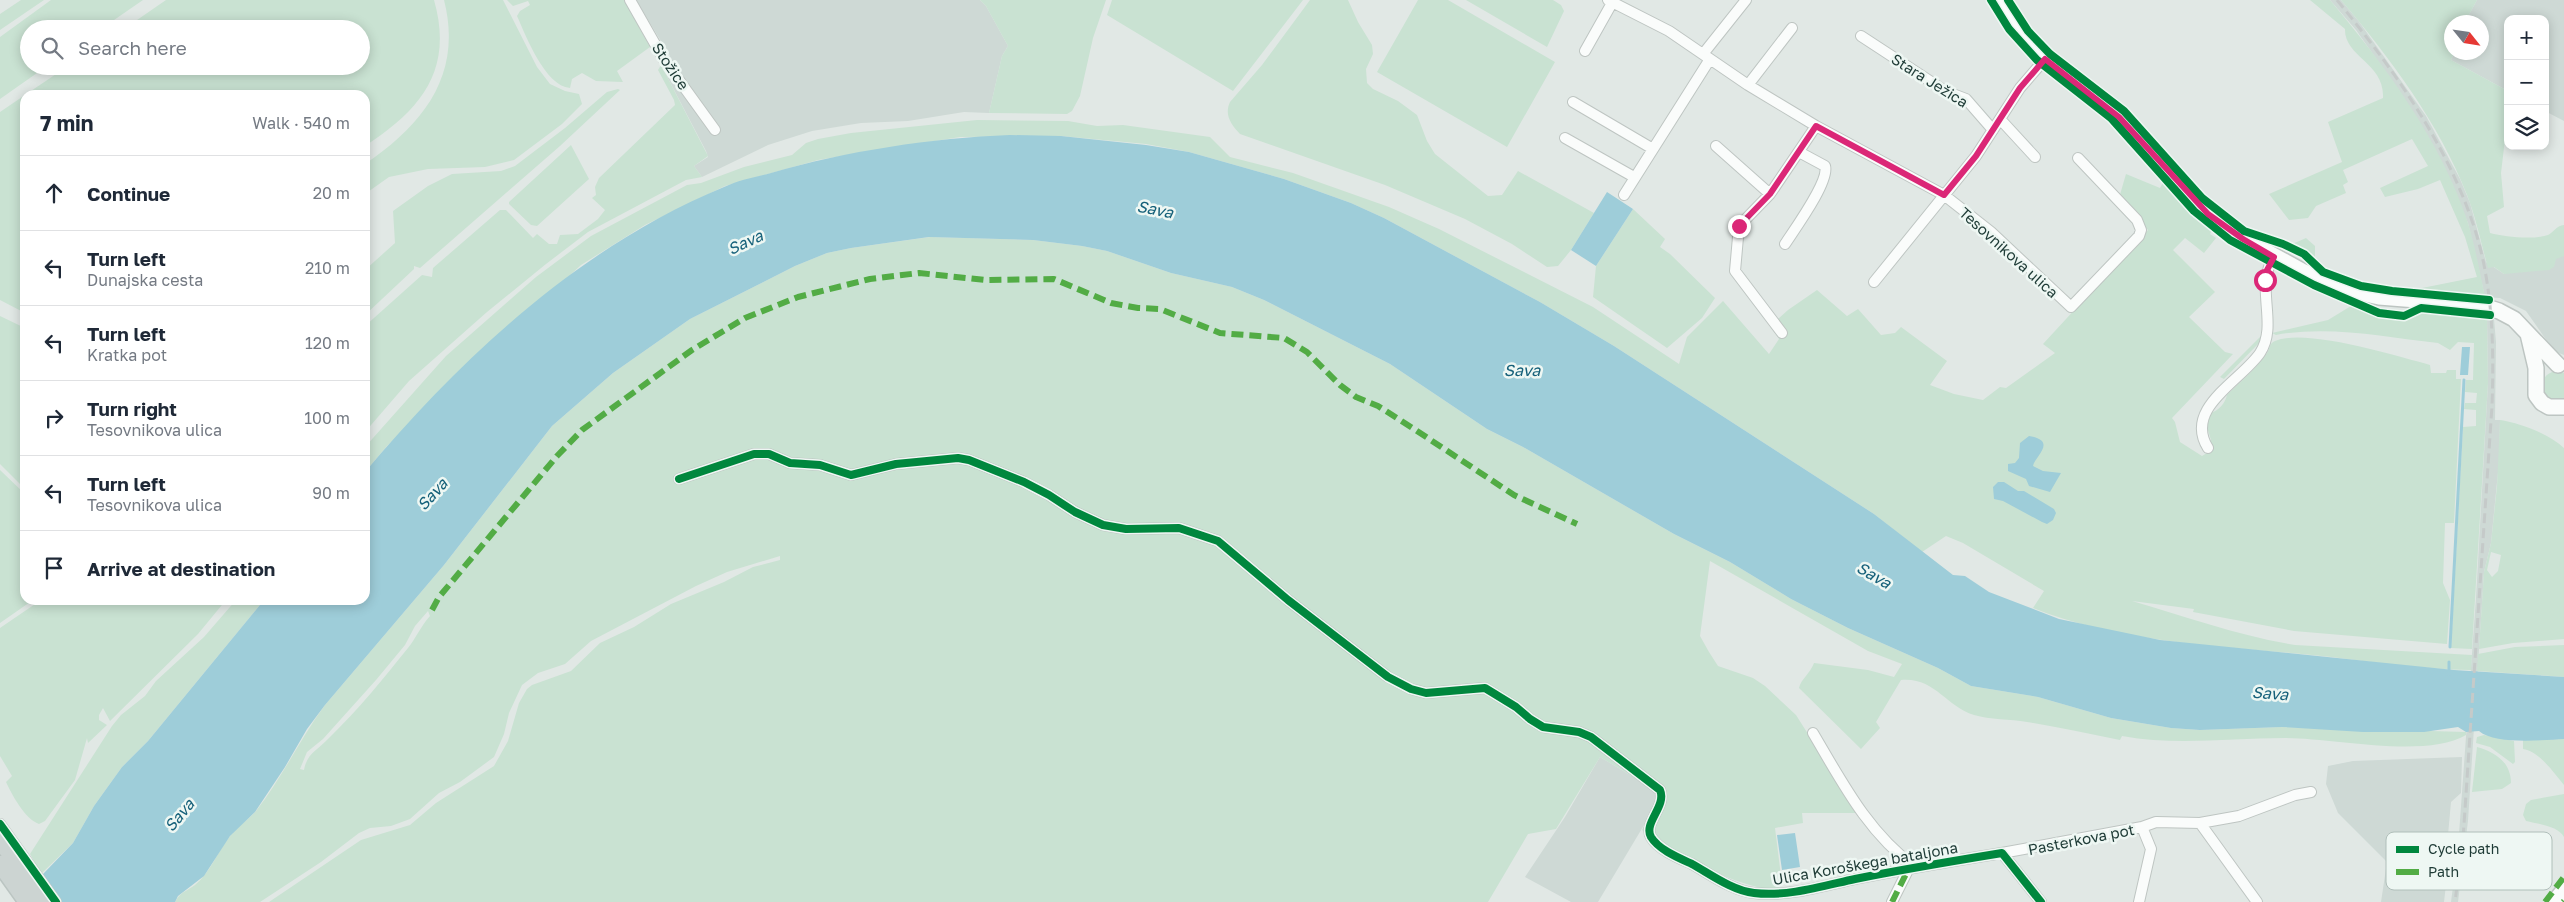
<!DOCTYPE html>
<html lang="en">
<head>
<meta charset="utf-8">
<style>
  body { margin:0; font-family:"Golos Text",sans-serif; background:#f6f6f7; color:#1f2937 }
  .controls { position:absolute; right:15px; top:15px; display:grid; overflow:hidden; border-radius:10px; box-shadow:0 2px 12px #0003 }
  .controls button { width:45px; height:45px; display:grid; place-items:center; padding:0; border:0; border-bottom:1px solid #e0e1e3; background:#fff; color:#1f2937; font:25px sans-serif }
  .compass { position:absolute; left:2444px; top:15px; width:45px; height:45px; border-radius:50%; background:#fff; box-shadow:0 2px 12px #0003; rotate:120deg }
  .stop { position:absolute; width:15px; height:15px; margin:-11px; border:4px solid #db2777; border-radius:50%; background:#fff }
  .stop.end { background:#db2777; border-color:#fff; box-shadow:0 1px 5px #0008 }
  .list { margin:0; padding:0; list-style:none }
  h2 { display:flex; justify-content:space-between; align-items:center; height:65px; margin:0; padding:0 20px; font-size:21px }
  h2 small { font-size:16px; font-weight:400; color:#747a83 }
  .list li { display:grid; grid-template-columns:32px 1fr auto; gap:15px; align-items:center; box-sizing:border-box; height:75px; padding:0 20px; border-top:1px solid #e0e1e3 }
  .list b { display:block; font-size:19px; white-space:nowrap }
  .list p { margin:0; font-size:16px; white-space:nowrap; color:#747a83 }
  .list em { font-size:16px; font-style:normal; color:#747a83 }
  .icon { flex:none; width:28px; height:28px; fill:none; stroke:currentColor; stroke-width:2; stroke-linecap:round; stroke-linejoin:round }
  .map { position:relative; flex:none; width:2564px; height:902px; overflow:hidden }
  .search { position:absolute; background:#fff; box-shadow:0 2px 12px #0003; left:20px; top:20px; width:350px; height:55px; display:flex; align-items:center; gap:12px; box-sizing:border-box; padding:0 18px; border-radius:28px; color:#747a83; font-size:19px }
  .panel { position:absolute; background:#fff; box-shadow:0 2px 12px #0003; left:20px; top:90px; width:350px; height:515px; border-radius:15px }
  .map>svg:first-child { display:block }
  .built { fill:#ced9d5 }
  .green { fill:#c9e2d2; fill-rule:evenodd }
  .water { fill:#9ecdd9 }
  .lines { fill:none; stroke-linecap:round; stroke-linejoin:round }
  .stream { stroke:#9ecdd9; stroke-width:3 }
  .minor-casing { stroke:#bec5c2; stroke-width:12 }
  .secondary-casing { stroke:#bdc5c2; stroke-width:18 }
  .primary-casing { stroke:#bbc5c2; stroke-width:19 }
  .minor { stroke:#fafcfb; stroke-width:10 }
  .secondary { stroke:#fafcfb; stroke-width:15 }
  .primary { stroke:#ccd4d2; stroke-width:16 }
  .rail { stroke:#c5cac9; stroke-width:3; stroke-dasharray:10 5; stroke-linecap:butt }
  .quiet { stroke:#52ac45; stroke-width:6; stroke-dasharray:12 6; stroke-linecap:butt }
  .cycleway-casing { stroke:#eef7f3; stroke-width:11 }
  .cycleway { stroke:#00873e; stroke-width:8 }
  .route { stroke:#db2777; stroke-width:6 }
  .labels { text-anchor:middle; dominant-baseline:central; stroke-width:5; stroke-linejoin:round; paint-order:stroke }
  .street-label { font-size:15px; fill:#1e3b36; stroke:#eef7f3 }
  .water-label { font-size:16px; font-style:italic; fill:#16617a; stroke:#eef7f3 }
  .key { fill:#eef7f3; stroke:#b0bfba; stroke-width:1 }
  .key-label { font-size:14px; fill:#1e3b36 }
</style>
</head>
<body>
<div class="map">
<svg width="2564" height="902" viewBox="0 0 2564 902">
  <rect width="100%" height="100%" fill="#e1e8e5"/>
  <path class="built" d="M636 0H980L986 6 1008 46 1002 56 989 113 964 112 908 121 861 123 812 131 768 145 702 177 694 166 708 157 706 151 661 65 670 56Z
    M2330 0H2341L2360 23 2426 116 2460 179 2470 203 2486 262 2504 274 2564 250V355L2554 351 2526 311 2500 298 2485 297 2468 223 2441 161 2404 98 2356 30Z
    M2477 0H2564V121L2545 111V19H2508V91L2451 60 2454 53 2482 52V22H2465Z
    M2487 315 2494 319 2496 342 2495 420H2500L2499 462 2491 543 2484 572 2468 821 2458 902H2451L2458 848 2476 598 2488 383Z
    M1600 757 1657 791 1659 800 1598 902H1571L1525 877 1565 817Z
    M2462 757 2461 793 2451 802 2446 857 2449 858 2444 902H2381L2387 862 2338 813 2326 784 2328 766 2353 761Z"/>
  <path class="green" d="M21 0H44L0 30V14Z
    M51 0H143L101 29H29V66H47L0 99V37Z
    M166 0H434C454 70 421 110 365 146V95H25L68 66H361V29H124Z
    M444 0H503L537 67 550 84 565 91 579 94 582 104 562 124 514 160 485 167 428 169 389 177 365 194V164C424 124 463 74 444 0Z
    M507 0H624L650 47 617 71 623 82 596 81 582 73 572 79 570 88C545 86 526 36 517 16L520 11 530 5 528 1 513 6Z
    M980 0H1106L1093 38 1080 96 1072 111 1067 114 989 113 1002 56 1008 46 986 6Z
    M1112 0H1303L1233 91 1107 15Z
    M1310 0H1348L1358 22 1372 45 1373 54 1366 69 1367 83 1373 89 1398 101 1417 115 1427 141 1435 154 1488 196 1502 195 1518 171 1594 213 1571 250 1558 266 1547 267 1512 244 1465 219 1385 185 1240 134C1231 124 1224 115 1230 102L1262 65Z
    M1418 0H1448L1555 62 1507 147 1377 72Z
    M1466 0H1553L1561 5 1564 11 1547 47Z
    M2310 0H2330C2384 64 2442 142 2468 223 2475 246 2480 272 2485 297L2417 292V289L2477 277 2465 237 2440 180 2418 189 2385 197 2380 188 2428 166 2412 139 2343 170 2348 182 2343 185 2346 193 2316 206 2308 218 2289 220 2269 194 2342 162 2328 122 2383 98C2385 63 2344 57 2345 29Z
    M2341 0H2477L2465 22H2452V52L2454 53 2451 60 2508 91V114L2501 173 2504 207 2487 216 2490 233C2506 237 2532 240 2548 235 2554 232 2556 226 2564 225V256L2556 259 2554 267 2549 270 2504 274 2494 267 2488 268C2481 243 2476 218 2467 195 2439 123 2390 58 2341 0Z
    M661 65 708 156 694 166 702 177 686 180 588 232 546 264 487 312 409 381 365 432V326L422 275 432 277 433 268 500 210H506L533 238 537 234 549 244H557L560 235 578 234 598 219 605 210 592 198 596 195 595 187 599 178 675 105 674 100 658 70Z
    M618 89 620 90 560 146 420 268 414 266V269L365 315V270L395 243 393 211 428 186 452 174 501 171 515 166 565 128 607 92Z
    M25 95V313L0 300V112Z
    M977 120 1068 121 1097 126 1123 125 1210 137 1230 157 1293 173 1389 207 1439 229 1593 307 1679 364 1687 337 1723 301 1769 354 1779 339 1770 326 1788 310 1817 290 1847 316 1858 309 1881 335 1895 333 1901 327 1947 361 1930 385 1954 394 1983 400 2000 387 2006 388 2055 353 2043 344 2148 230 2119 198 2126 174 2160 188 2165 179 2192 213 2212 230 2210 234 2216 238 2204 253 2185 238 2173 250 2215 292 2189 317 2225 352 2233 354 2172 418 2175 422 2180 442 2202 456 2210 451 2206 445 2211 440 2207 427 2210 413C2219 411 2225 403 2227 395 2240 382 2257 368 2267 353 2270 349 2269 343 2275 341 2306 328 2396 356 2430 365L2431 373H2446L2447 370H2456V379H2461L2454 523H2445L2443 583 2450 600 2447 644 2294 631 2193 612 2194 609 2132 601C2186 617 2240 636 2295 645L2472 655 2471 670C2420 670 2363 660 2312 655 2219 646 2121 643 2033 608L2044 591 1963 543 1946 536 1922 552 1874 514 1614 346 1540 302 1384 218 1351 203 1284 179 1189 152 1146 144 1061 136 960 137 818 160 725 186 645 225 581 265 387 446 365 472V447L446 356 536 277 591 236 687 185 701 183 744 167 792 155 806 143 818 139 851 133Z
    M571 145 589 179 537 226 531 225 509 204V202Z
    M1633 209 1665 239 1660 247 1670 254 1715 298 1702 318 1667 348 1593 297 1596 266Z
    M930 237 1033 240 1082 246 1107 251 1171 273 1232 287 1264 300 1390 364 1487 429 1523 447 1674 534 1730 562 1791 599 1848 628 1938 668 1971 686 2038 697 2111 718 2171 728 2200 730 2282 727 2466 732V735C2425 759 2334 738 2285 738 2230 738 2176 746 2122 736L2120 740C2089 734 2058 727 2027 722 2010 719 1990 720 1974 715 1945 706 1935 677 1901 680L1876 722 1880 728 1861 749 1799 688C1801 679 1810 674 1814 663L1868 670 1894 677 1902 664 1868 651 1710 561 1700 636 1709 652 1718 666 1753 678 1765 686 1796 715 1858 813H1802L1803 823 1775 828 1782 884 1777 891C1728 884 1684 857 1642 830L1658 800 1657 791 1600 757 1556 829 1528 834 1488 902H269L361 840 410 825 436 803 494 766 508 741 519 703 527 689 532 685 571 671 600 643 634 627 671 604 724 582 753 567 780 560V556L727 572 696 586 591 641 565 664 538 673 522 685 509 713 504 734 494 757 460 782 439 793 410 819 391 826 370 828 359 833 321 862 260 902H175C180 892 187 891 195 885 211 872 218 850 231 835 238 826 248 820 256 811 282 778 300 739 325 705L444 565 552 426 613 373 690 319 795 266 827 253 851 248ZM428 611 430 616C421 626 416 638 408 648 383 679 358 710 329 738 318 750 307 753 304 770L300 769 307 752 323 739 376 680 405 645 415 626Z
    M2306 238 2315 246V261L2290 245Z
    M2351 306 2375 314 2405 318 2421 311 2487 315 2488 383 2472 649 2451 648 2463 427 2476 426V410L2464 409 2465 403H2476L2477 393 2465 392 2466 380H2473L2474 343 2458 342 2450 350 2438 343C2385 337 2329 325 2276 335L2272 333 2328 320Z
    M0 316 25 328V489L0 464Z
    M2261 336 2260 342 2224 379 2220 377Z
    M2555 371 2564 373V400L2551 401 2543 394C2542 382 2542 375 2555 371Z
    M2500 420C2520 423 2549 434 2564 448V639L2513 643 2479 649 2484 572 2491 543 2497 486ZM2491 552 2501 555 2498 571 2492 577 2487 570Z
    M0 470 25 494V600H33L0 623Z
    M41 600H226L198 634 110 721 103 708 99 715V720L107 725 88 743 87 738 75 780 45 821 39 824C25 819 12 795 6 782L12 776 0 756V628Z
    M236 600H264L148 741 122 767 94 806 73 843 41 874 30 854 112 726 121 715 145 696 156 681 204 637Z
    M2564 645V677L2477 671 2478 654 2515 647Z
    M2484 735 2514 741 2515 762 2513 764 2490 747 2476 743 2477 737Z
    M2564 739V785C2554 773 2539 751 2523 749V740Z
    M2477 747C2495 752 2511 762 2511 783L2502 789 2472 792Z
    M2564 794V837C2558 826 2538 824 2526 821L2523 815 2526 804 2531 800Z"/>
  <path class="water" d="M1010 135 1061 136 1146 145 1189 152 1284 179 1351 203 1384 218 1540 302 1614 346 1874 514 1953 575 1965 576 1989 592 2059 619 2160 640 2454 670 2564 677V739C2543 740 2495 745 2479 731L2466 732 2458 727 2424 732H2363L2282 727 2200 730 2171 728 2111 718 2038 697 1971 686 1938 668 1848 628 1791 599 1730 562 1674 534 1523 447 1487 429 1390 364 1264 300 1232 287 1171 273 1107 251 1082 246 1033 240 929 237 851 248 827 253 795 266 690 319 613 373 552 426 444 565 325 705 307 729 285 767 255 812 230 836 204 876 178 896 175 902H16L73 843 94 806 122 767 148 741 264 600H365V472C464 355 581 246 724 187 739 180 756 177 771 173 846 151 932 138 1010 135Z
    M1607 192 1633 209 1596 266 1571 250Z
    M2462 347H2470L2468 375H2460Z
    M2029 436C2058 441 2035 456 2033 466L2043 471 2061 473 2050 492 2029 486 2026 479 2008 471V464L2015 463 2019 458 2020 443Z
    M1998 482H2004L2018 491H2024L2054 509 2056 513 2053 520 2047 524 2042 522 2003 501 1994 499 1993 487Z
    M1795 833 1800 867 1782 870 1777 835Z"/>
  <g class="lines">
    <path class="stream" d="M2450 647 2464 380
      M2449 674V662"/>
    <defs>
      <path id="minor" d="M630 0 663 58 715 130
        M1608 0 1669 31 1748 85 1816 126 1944 195 1991 232 2071 307 2139 236 2141 230 2137 220 2078 158
        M1861 36 1945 91 1966 99 1993 130
        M1585 51 1612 3
        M1703 54 1746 0
        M1748 85 1792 28
        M1573 102 1653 149
        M2000 119 2035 157
        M1565 138 1634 177
        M1716 146 1770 194
        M1624 195 1710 59
        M1785 244C1794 230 1830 181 1825 166L1799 152
        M1874 282 1976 156 2020 88 2045 59
        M1782 333 1735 271 1739 226 1770 194 1816 126
        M2208 448C2183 408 2241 381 2260 353 2279 324 2254 287 2274 257
        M679 479 754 454H769L790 463 820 465 851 475 896 464 958 458 969 460 1024 482 1049 495 1075 512 1103 525 1126 529 1179 528 1218 541 1288 600 1388 677 1411 689 1426 693 1485 688 1516 707 1530 719 1543 727 1579 732 1591 737 1660 790C1667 806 1643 823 1651 837 1659 850 1679 858 1692 864 1710 874 1733 891 1754 893 1787 897 1823 886 1855 879 1904 869 1953 861 2002 853L2041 902
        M1813 733C1842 782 1868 833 1915 867
        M2200 823 2239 816 2295 795 2311 792
        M0 824 56 902
        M2142 827 2156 822 2200 823 2257 902
        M2002 853 2142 827 2151 849 2139 902
        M1892 902 1909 868"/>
      <path id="secondary" d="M1999 0 2019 31 2036 50 2119 117 2201 207 2231 232 2304 272 2348 290 2379 297 2480 305 2499 311 2514 319 2558 365
        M2528 334 2536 368V395L2542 403 2549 407H2564
        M2554 902 2564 890"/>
      <path id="primary" d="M0 840 44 902
        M0 864 27 902"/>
    </defs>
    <use href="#minor" class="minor-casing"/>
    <use href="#secondary" class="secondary-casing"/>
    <use href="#primary" class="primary-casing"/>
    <use href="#minor" class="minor"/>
    <use href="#secondary" class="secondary"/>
    <use href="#primary" class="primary"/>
    <path class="rail" d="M2337 0C2394 70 2449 146 2476 233 2493 289 2494 348 2492 406L2463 839 2455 902"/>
    <path class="quiet" d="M432 610 439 597 557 456 582 430 692 350 745 318 798 297 870 279 919 273 985 280 1054 279 1111 303 1138 308 1160 309 1220 333 1284 338 1307 352 1340 385 1356 397 1378 406 1414 429 1514 495 1577 524
      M1892 902 1909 868
      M2545 902 2564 877
      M2563 902 2564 901"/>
    <defs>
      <path id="cycleway" d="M1991 0 2009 29 2037 60 2111 118 2194 211 2230 240 2314 285 2379 313 2404 316 2421 308 2490 315
        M2008 0 2028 31 2050 54 2124 111 2202 198 2244 231 2283 244 2304 254 2323 272 2361 286 2392 291 2489 300
        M679 479 754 454H769L790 463 820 465 851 475 896 464 958 458 969 460 1024 482 1049 495 1075 512 1103 525 1126 529 1179 528 1218 541 1288 600 1388 677 1411 689 1426 693 1485 688 1516 707 1530 719 1543 727 1579 732 1591 737 1660 790C1667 806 1643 823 1651 837 1659 850 1679 858 1692 864 1710 874 1733 891 1754 893 1787 897 1823 886 1855 879 1904 869 1953 861 2002 853L2041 902
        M0 824 56 902"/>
    </defs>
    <use href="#cycleway" class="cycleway-casing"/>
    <use href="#cycleway" class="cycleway"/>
  </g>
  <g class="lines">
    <path class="route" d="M1739 226 1770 194 1816 126 1944 195 1976 156 2020 88 2045 59 2119 117 2208 214 2243 239 2274 257 2266 272 2265 280"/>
  </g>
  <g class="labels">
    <g class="street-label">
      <text transform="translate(671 66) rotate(56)">Stožice</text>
      <text transform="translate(1930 80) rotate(32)">Stara Ježica</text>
      <text transform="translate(2009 252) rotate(42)">Tesovnikova ulica</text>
      <text transform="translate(2081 839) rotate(-11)">Pasterkova pot</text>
      <text transform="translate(1865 863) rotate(-10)">Ulica Koroškega bataljona</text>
    </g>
    <g class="water-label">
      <text transform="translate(1155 209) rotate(11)">Sava</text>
      <text transform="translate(745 242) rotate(-25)">Sava</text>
      <text x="1522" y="370">Sava</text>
      <text transform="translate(432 494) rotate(-48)">Sava</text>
      <text transform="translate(1874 575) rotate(30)">Sava</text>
      <text transform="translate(2270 693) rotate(4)">Sava</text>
      <text transform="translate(179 815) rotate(-50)">Sava</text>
    </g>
  </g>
  <rect x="2386" y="832" width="166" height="58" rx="8" class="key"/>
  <rect x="2396" y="846" width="23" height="7" fill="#00873e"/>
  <rect x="2396" y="869" width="23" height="6" fill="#52ac45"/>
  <g class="key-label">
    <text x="2428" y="854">Cycle path</text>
    <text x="2428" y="877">Path</text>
  </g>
</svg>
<div class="controls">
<button>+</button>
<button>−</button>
<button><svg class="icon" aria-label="layers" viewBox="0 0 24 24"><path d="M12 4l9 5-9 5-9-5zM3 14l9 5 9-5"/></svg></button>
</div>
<svg class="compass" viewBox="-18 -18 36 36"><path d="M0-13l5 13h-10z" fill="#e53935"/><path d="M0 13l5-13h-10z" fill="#747a83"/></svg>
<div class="stop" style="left:2265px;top:280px"></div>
<div class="stop end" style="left:1739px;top:226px"></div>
<div class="search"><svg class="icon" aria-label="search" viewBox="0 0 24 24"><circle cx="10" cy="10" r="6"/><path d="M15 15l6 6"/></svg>Search here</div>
<section class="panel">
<h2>7 min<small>Walk · 540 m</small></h2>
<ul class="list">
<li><svg class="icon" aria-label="ahead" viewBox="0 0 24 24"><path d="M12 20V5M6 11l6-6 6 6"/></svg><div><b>Continue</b></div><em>20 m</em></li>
<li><svg class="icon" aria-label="left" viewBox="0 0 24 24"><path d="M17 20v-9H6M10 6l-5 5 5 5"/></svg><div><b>Turn left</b><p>Dunajska cesta</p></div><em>210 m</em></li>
<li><svg class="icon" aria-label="left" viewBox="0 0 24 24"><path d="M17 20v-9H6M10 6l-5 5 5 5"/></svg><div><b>Turn left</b><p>Kratka pot</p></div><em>120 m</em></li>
<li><svg class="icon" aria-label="right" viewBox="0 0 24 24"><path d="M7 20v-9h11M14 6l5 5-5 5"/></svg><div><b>Turn right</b><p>Tesovnikova ulica</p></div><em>100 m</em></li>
<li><svg class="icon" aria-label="left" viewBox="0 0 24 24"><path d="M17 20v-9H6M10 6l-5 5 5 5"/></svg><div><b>Turn left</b><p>Tesovnikova ulica</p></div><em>90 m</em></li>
<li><svg class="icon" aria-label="arrive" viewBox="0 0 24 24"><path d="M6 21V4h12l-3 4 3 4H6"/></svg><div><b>Arrive at destination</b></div></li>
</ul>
</section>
</div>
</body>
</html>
